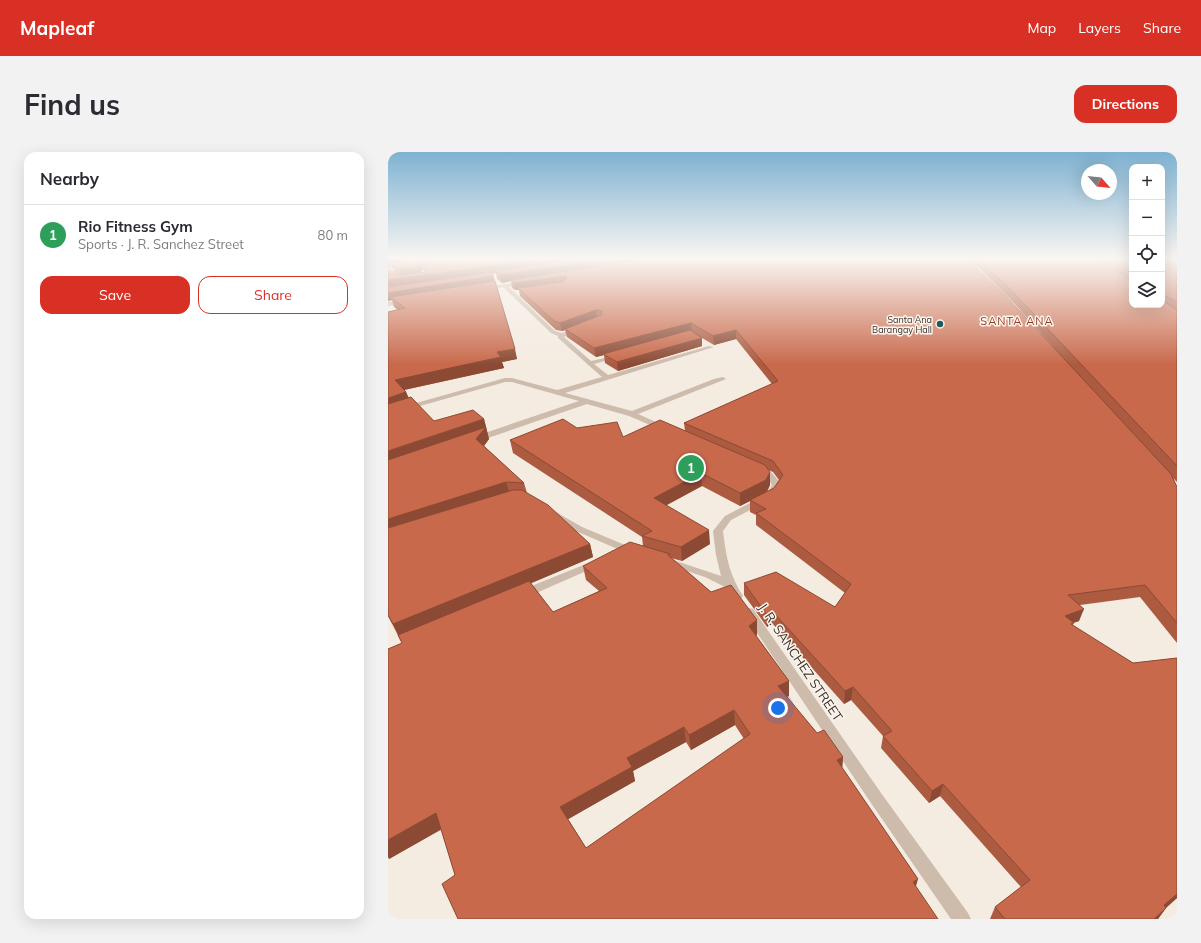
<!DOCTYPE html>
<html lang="en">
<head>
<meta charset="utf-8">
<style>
  body { margin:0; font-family:Mulish,sans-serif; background:#f2f2f3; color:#2b2b33 }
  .controls { position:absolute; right:12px; top:12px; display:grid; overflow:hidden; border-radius:8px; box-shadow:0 4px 16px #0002 }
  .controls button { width:36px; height:36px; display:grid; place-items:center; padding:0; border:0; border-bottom:1px solid #e1e1e2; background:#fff; color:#2b2b33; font:20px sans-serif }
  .compass { position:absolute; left:693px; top:12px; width:36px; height:36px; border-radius:50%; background:#fff; box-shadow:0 4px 16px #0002; rotate:117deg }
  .you { position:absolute; left:390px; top:556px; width:14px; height:14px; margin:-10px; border:3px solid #fff; border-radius:50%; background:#1a73e8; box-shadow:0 0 0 6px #1a73e833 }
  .badge { display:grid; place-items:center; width:26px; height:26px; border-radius:50%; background:#d93025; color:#fff; font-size:13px; font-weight:700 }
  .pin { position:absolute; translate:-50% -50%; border:2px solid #fff; box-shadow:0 1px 4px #0006 }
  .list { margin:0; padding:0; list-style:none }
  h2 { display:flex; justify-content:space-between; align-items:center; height:52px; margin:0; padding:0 16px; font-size:17px }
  h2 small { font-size:13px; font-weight:400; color:#7c7c81 }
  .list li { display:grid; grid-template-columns:26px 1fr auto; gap:12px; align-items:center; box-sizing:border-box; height:60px; padding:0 16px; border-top:1px solid #e1e1e2 }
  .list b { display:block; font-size:15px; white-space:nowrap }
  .list p { margin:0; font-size:13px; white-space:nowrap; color:#7c7c81 }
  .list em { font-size:13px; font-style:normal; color:#7c7c81 }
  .actions { display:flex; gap:8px; padding:12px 16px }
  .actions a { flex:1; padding:9px 0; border:1px solid #d93025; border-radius:12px; text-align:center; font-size:14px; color:#d93025 }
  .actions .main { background:#d93025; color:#fff }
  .icon { flex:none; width:22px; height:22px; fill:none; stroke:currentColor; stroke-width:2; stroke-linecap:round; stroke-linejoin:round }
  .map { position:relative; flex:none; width:789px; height:767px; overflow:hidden; border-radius:12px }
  header { display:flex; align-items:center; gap:24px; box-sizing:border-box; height:56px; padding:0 20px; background:#d93025; color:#fff }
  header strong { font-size:19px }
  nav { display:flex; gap:22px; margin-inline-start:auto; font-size:14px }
  .intro { display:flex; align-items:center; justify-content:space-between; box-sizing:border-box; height:96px; padding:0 24px }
  h1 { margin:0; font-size:28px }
  .button { padding:10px 18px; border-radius:12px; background:#d93025; color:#fff; font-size:14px; font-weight:700 }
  main { display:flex; gap:24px; padding:0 24px }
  aside { flex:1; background:#fff; border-radius:12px; box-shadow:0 4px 16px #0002 }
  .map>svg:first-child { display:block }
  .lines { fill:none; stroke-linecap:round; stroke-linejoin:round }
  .minor { fill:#cdbbac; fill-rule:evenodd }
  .wall { fill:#ac5a40; fill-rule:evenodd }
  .shaded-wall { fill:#8c4a34 }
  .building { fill:#c8694b; stroke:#8c4a34; fill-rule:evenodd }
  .poi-dot { fill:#1f5a5e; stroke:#fbf5ee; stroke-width:1.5 }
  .labels { text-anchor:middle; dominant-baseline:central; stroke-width:3; stroke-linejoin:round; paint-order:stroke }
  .far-poi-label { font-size:9px; fill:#3b302b; stroke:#fbf5ee; text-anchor:end }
  .far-quarter-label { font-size:11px; letter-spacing:1px; fill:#8c3b22; stroke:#fbf5ee }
  .near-street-label { font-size:13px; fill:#3b302b; stroke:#fbf5ee }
</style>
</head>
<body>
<header>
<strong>Mapleaf</strong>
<nav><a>Map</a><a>Layers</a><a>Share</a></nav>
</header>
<div class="intro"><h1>Find us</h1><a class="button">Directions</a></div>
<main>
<aside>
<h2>Nearby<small></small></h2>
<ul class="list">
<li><span class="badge" style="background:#2e9e5b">1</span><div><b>Rio Fitness Gym</b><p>Sports · J. R. Sanchez Street</p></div><em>80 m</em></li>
</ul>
<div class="actions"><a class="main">Save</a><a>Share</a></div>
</aside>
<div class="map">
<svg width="789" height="767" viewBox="0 0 789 767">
  <rect width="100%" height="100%" fill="#f4ebe1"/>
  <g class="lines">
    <path class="minor" d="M18 111 20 113 0 118V116Z
      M137 129 139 130V131L121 135 167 179 174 181 192 176V178L176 185 203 209 230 203V205L206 212 220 223 321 194 326 195 177 241 244 259 326 227 335 225 338 227 250 262 279 275 280 277 276 279 241 264 199 252 91 289H85V285L191 249 124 230H117L0 263V259L117 226H124L169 238 214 225 170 186V184L163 181 115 135 95 138 92 136Z
      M18 147 21 149 20 150 0 154V150Z
      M371 316 384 321 394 333 385 346 343 368 335 379C338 404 341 422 355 444L353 447H345L337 435 317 425 275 411 274 409 275 407 279 406 333 424 328 403 325 379 337 364 379 342 384 333 378 325 367 319Z
      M166 359 194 375 249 398 250 400 245 403 241 402 188 379 163 364 161 362Z
      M208 408 213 411 212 413 139 445H131L129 442 131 439Z
      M361 456 365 457 493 641 580 761 583 767H563L483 651 357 463 355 460 357 457Z"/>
  </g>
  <path class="wall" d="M0 106H577L671 201 622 147 592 117 577 106H744V153L774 106H789V330L785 326 788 333 789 334V491L752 445 692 453 691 469 685 471V474L745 511 789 506V746L778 756 770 767H602L607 755 633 735 552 644 541 651 493 596 495 584 463 548 456 552 384 471 379 475 356 443V431L447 455 457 441 368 373V363L362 360V349L352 354 314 334 278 353 322 392 294 409 283 406 323 440 369 468V483L368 484 401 529V544L398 545 429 581 455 605 454 616 530 727 67 723 53 677 1 707 14 491 0 464 10 158 6 155 4 148 0 149 11 123H12L6 119ZM177 106 176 108 170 110V109ZM35 118 38 119 37 120 32 121ZM108 121 109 127 114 131 123 129 124 136 127 138H131L132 144 168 178 174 179 177 178 179 185 208 205 216 203 217 211 230 219 314 194 309 183 326 193 348 187 384 232 296 271 297 279 235 285 189 276 122 288 125 301 254 385 255 394 195 414 198 428 211 439 165 460 143 431 205 405 202 392 139 341 136 331 96 294 101 287 96 267 46 269 21 246 18 240 16 238 116 216 114 210 129 207 105 122ZM380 318 385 320 391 328 386 336 379 340 382 333ZM347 573 356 587 198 696 180 667 247 629 245 619 298 590 303 598Z"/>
  <path class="shaded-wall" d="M7 106H36L3 111 4 114 0 116V108Z
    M163 106H182L176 107 170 109V111L107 119 108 121 0 136V128Z
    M228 106H250L251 110 123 128V129L114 131 112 123Z
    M33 110 35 118 32 120V123L14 124 12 117 30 113Z
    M105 124 107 132 3 145 4 148 0 149V141Z
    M178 124 179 132 130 136 131 138H127L126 131Z
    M774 143H776L774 150Z
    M208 158 209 167 177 177V178L174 179 172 171Z
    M303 171 304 180 215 202 216 203 208 205 206 196Z
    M348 178V187L326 193 325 184Z
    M314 186V194L230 219 229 210Z
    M127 197 129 207 114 210 116 216 11 239 7 228 109 200Z
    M18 240 22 251 0 259V246Z
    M96 267 101 287 92 299 0 313V299Z
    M382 320V333L378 341 362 348V349L352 354V341Z
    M313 321 314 334 268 359 266 346Z
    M118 330 122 343 0 382V367Z
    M321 378 322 392 294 409 293 395Z
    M202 392 205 405 12 487 5 472Z
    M696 457 691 469 685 471 681 483 677 464Z
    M384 459V471L379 475V463Z
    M369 468V483L362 489 361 474Z
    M401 529V544L390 549V534Z
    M465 535 463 548 456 552 457 539Z
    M346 558 347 573 303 598 301 583Z
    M296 575 298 590 245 619 247 629 177 669 172 655 239 606Z
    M455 605 454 619 449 608Z
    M555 632 552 644 541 651 544 639Z
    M48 661 56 676 1 707 0 705V688Z
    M530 727 526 741 525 730Z
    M789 742V746L767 765 776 753Z
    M778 756 770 767H766Z"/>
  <path class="building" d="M0 106H7L0 108Z
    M25 106H163L0 128V117L11 123 37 120 38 118 37 112 33 110 30 113V115L12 117 3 111Z
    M177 106H228L112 123 107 119 167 110 176 108Z
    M253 106H577L587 114 617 143 783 322 788 333 789 334V471L757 433 680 443 696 457 677 464 686 471 683 472 745 511 789 506V742L776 753 778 756 766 767H617L607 755 642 728 555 632 544 639 495 584 504 579 465 535 457 539 384 459 379 463 356 431 388 420 447 455 463 432 368 361 378 357 362 348 386 336 395 323 385 309 296 271 390 229 348 178 325 184 303 171 206 196 177 177 213 163 214 159 208 158 172 171 166 169 130 136 175 130 179 127 178 124 126 131 123 128 253 107Z
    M588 106H708L744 129V153H774V148L789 158V314L624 139 593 110Z
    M718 106H744V121Z
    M774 106H789V150L776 143H774Z
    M104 120 105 124 0 141V135Z
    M107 129 127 197 109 200 113 205 7 228 18 240 0 246V160L17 156 3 145Z
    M302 178 314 186 229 210 215 202Z
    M23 245 46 269 85 258 96 267 0 299V252Z
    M175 267 189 276 229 270 235 285 272 268 377 313 382 320 378 328 352 341 313 321 266 346 321 378 293 395 254 384 264 379 122 288Z
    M98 275 88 287 136 331 118 330 0 367V308Z
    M125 338H134L160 353 202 392 5 472 0 463V376Z
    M242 390 282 402 280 403 323 440 343 433 369 468 361 474 401 529 390 534 429 581 436 578 455 605 449 608 530 727 525 730 550 767H70L54 732 67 723 48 661 0 688V497L14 491 10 483 141 429 165 460 219 436 195 414ZM346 558 362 582 198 696 172 655 244 615 239 606 296 575 301 583Z"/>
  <linearGradient id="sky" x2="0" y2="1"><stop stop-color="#7eb2d2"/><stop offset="0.5" stop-color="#faf6f2"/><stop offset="1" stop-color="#faf6f2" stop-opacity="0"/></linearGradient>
  <rect width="789" height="213" fill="url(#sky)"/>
  <circle class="poi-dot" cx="552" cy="172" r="4"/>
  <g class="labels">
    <g class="far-poi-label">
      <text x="544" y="167">Santa Ana<tspan x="544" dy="10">Barangay Hall</tspan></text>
    </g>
    <g class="far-quarter-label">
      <text x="629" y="169">SANTA ANA</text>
    </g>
    <g class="near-street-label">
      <text transform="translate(413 510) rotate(56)">J. R. SANCHEZ STREET</text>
    </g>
  </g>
</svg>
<div class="controls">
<button>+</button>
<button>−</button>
<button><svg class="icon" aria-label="locate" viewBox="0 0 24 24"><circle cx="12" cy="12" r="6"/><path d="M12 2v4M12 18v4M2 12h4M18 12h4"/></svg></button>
<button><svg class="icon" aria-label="layers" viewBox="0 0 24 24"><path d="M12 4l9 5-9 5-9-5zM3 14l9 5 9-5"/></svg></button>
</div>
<svg class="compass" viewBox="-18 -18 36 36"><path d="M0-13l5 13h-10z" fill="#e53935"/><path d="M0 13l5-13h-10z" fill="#7c7c81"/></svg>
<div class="you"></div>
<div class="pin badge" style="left:303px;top:316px;background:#2e9e5b">1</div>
</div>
</main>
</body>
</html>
